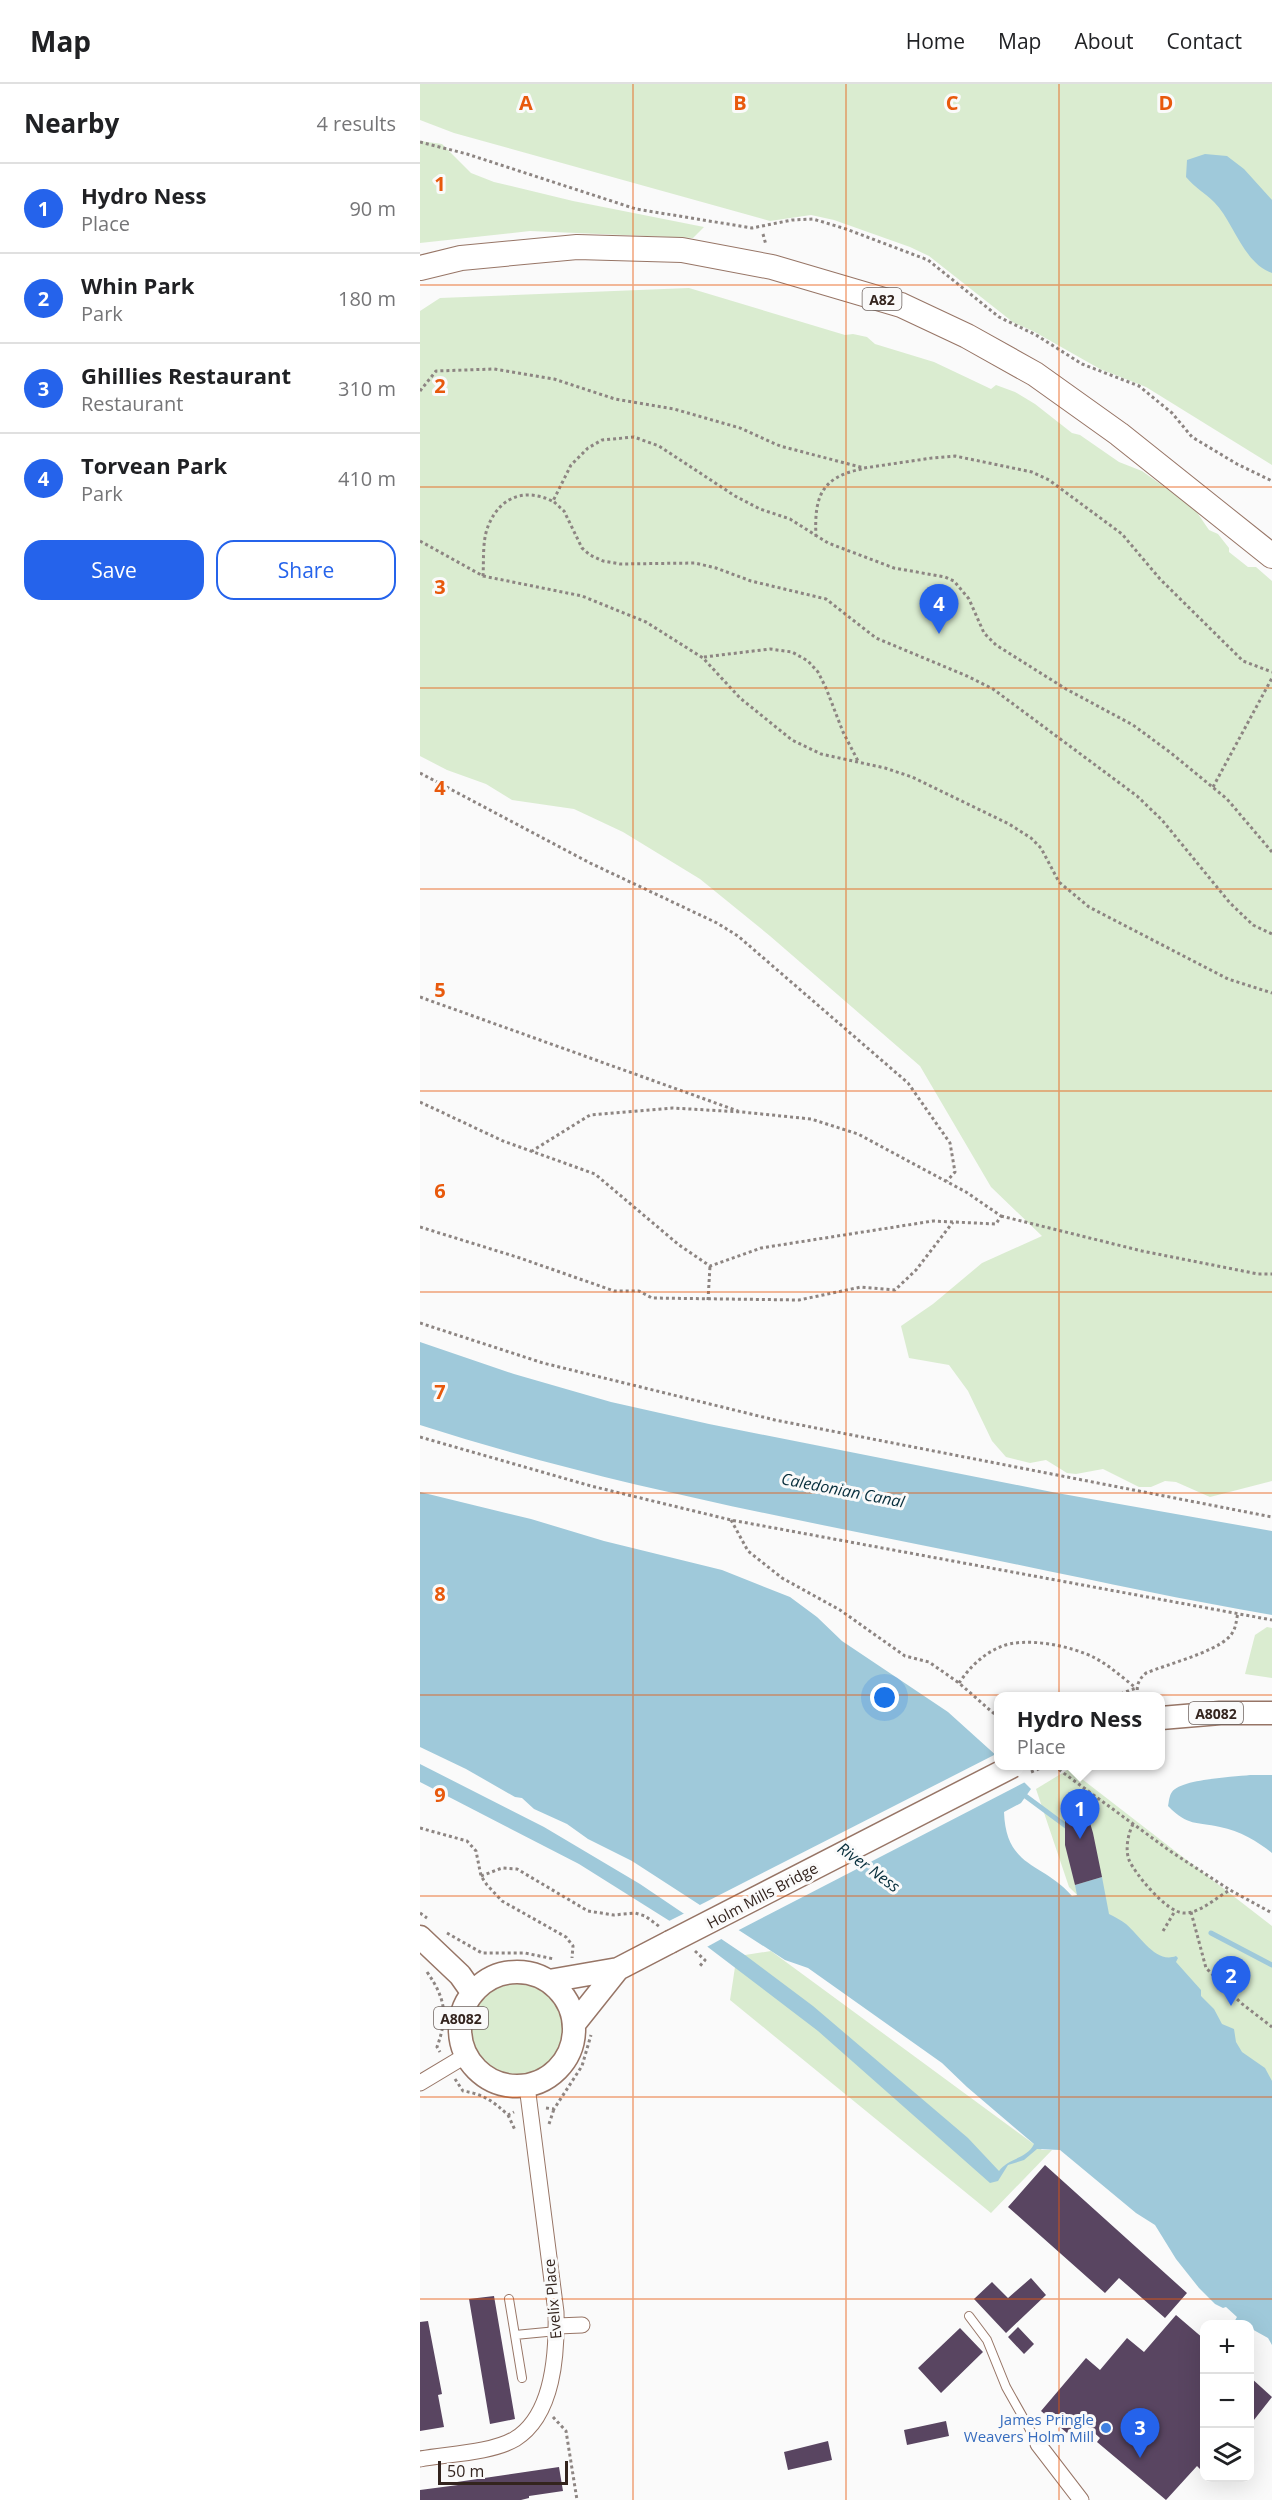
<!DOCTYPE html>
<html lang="en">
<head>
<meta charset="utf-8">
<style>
  body { margin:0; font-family:"Open Sans",sans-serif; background:#f6f6f6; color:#202124 }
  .controls { position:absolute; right:18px; bottom:18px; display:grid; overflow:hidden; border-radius:12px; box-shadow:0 6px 24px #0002 }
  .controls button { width:54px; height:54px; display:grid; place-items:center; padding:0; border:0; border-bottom:2px solid #e0e0e0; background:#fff; color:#202124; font:30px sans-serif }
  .scale { position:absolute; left:18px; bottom:15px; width:130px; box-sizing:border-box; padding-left:6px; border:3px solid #33241e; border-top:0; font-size:16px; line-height:21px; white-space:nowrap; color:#33241e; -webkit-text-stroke:4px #fafafa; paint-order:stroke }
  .you { position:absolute; left:465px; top:1614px; width:21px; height:21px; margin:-15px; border:4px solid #fff; border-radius:50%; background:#1a73e8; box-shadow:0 0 0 9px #1a73e833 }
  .badge { display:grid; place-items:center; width:39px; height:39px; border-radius:50%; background:#2563eb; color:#fff; font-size:20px; font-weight:700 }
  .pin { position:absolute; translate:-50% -50px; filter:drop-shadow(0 2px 3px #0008) }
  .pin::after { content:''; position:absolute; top:32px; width:21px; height:18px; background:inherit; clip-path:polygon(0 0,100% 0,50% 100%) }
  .popup { position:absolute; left:574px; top:1608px; width:171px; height:78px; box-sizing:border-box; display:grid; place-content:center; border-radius:12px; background:#fff; filter:drop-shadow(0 2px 4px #0005); font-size:20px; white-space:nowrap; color:#757577 }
  .popup b { font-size:22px; color:#202124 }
  .popup::after { content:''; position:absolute; left:50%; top:100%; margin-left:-12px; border:12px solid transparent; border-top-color:#fff }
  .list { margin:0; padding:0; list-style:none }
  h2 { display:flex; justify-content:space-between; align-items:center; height:78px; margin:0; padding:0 24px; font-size:26px }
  h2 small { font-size:20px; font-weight:400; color:#757577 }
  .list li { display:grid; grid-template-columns:39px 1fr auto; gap:18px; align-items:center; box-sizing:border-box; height:90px; padding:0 24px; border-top:2px solid #e0e0e0 }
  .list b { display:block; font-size:22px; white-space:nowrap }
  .list p { margin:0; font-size:20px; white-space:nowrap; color:#757577 }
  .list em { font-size:20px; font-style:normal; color:#757577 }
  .actions { display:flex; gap:12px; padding:18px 24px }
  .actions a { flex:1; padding:14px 0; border:2px solid #2563eb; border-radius:18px; text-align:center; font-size:21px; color:#2563eb }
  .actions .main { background:#2563eb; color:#fff }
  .icon { flex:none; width:33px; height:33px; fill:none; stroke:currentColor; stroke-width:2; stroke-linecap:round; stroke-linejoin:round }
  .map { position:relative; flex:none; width:852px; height:2416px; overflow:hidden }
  header { display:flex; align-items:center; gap:36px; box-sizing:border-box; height:84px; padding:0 30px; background:#fff; border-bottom:2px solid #e0e0e0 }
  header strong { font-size:28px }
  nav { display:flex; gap:33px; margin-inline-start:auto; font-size:21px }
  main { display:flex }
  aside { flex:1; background:#fff }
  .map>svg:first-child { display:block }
  .green { fill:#daecd0 }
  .water { fill:#9fc9da }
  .pier { fill:#fafafa }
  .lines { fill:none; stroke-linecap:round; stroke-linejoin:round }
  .stream { stroke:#9fc9da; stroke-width:5 }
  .building { fill:#594561 }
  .service-casing { stroke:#977566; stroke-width:10 }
  .minor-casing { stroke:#977566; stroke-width:17 }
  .primary-casing { stroke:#977566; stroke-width:25 }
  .trunk-casing { stroke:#977566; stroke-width:26 }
  .path { stroke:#8d8582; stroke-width:3; stroke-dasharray:3 3; stroke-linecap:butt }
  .service { stroke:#fff; stroke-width:8 }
  .minor { stroke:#fff; stroke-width:15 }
  .primary { stroke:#fff; stroke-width:22 }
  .trunk { stroke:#fff; stroke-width:24 }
  .primary-bridge-casing { stroke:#977566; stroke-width:25; stroke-linecap:butt }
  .path-bridge { stroke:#8d8582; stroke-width:3; stroke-dasharray:3 3; stroke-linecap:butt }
  .primary-bridge { stroke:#fff; stroke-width:22 }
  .grid { fill:none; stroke:#e8590c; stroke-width:1.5; stroke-opacity:0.55 }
  .shop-dot { fill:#3f7fe0; stroke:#fafafa; stroke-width:2 }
  .labels { text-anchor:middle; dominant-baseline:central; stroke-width:6; stroke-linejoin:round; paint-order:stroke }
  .shield { fill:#fafafa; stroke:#6f6460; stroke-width:1.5 }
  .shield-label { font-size:14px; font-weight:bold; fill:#33241e }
  .street-label { font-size:15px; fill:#33241e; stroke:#fafafa }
  .shop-label { font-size:15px; fill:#366cbe; stroke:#fafafa; text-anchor:end }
  .water-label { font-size:16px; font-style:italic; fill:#082f3d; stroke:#fafafa }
  .grid-label { font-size:20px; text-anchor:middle; font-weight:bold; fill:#e8590c; stroke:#fafafa; stroke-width:6; stroke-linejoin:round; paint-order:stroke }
</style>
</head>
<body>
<header>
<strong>Map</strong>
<nav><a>Home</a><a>Map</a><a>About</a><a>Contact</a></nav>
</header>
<main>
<aside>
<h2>Nearby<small>4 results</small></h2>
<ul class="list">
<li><span class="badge">1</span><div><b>Hydro Ness</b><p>Place</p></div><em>90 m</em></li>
<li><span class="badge">2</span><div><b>Whin Park</b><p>Park</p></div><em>180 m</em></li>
<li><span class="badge">3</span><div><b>Ghillies Restaurant</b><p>Restaurant</p></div><em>310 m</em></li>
<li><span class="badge">4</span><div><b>Torvean Park</b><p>Park</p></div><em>410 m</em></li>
</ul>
<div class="actions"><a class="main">Save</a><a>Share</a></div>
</aside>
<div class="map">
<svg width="852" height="2416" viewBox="0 0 852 2416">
  <rect width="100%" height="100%" fill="#fafafa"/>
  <path class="green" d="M0 0H852V381L726 303 680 285 613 247 594 239 509 172 490 163 414 136 391 131 350 137 34 49 0 36Z
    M0 57 22 60 51 89 74 98 153 117 284 143 273 154 110 147 0 159Z
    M269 204 425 251 433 250 447 253 455 260 514 278 571 305 576 301 595 308 615 320 652 349 660 351 699 378 722 387 774 424 789 446 798 450 809 464V468L828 483H836L852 497V1397L790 1413 756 1398 745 1397 731 1403H719L683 1385 656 1390 647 1389 626 1376 610 1379 586 1373 572 1357 548 1307 529 1281 489 1274 481 1242 513 1220 562 1179 622 1152 571 1103 500 982 350 852 280 795 203 748 154 725 92 716 66 700 27 686 0 672V227L20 214Z
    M847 1543 852 1544V1594L825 1590 835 1551Z
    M649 1685 852 1842V2002L649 1803 616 1705Z
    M351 1867 622 2066H632L571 2129 310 1916 315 1883 325 1871Z
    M51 1946a46 46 0 1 1 92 0a46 46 0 1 1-92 0Z"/>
  <path class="water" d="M785 70 807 72 824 85 852 116V189C823 179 814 138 794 118 785 109 775 104 766 93L767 76Z
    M0 1258 94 1290 191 1318 289 1340 637 1409 852 1447V1531C734 1511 618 1484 501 1461 332 1427 165 1394 0 1341Z
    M0 1408 111 1435 184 1457 302 1486 370 1513 397 1533 422 1557 528 1628 579 1674V1682H588L611 1705 601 1719 584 1728C586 1785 623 1778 652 1812L657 1811 655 1801 682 1793 689 1830C695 1833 701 1836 706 1840 721 1853 736 1880 756 1872L758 1874 756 1878 781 1906V1912L794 1925 802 1940 814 1945 816 1958 822 1968 845 1984 852 1997V2261L848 2254 830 2244V2240H813L817 2233 806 2223 803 2224 795 2220 779 2204 756 2175 735 2141 716 2129 640 2066 617 2065 604 2076 588 2081 578 2097 570 2099 398 1947 272 1851 159 1780 0 1698V1680L124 1743 220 1800 325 1871 393 1922 548 2054 579 2087C588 2074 607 2075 614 2060L547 2003 522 1979 388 1884 365 1876 212 1777 168 1755 147 1740 114 1725 102 1714 95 1713 46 1685 0 1663Z
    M830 1691H852V1769C837 1757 820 1747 800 1743 775 1737 769 1743 748 1722 749 1718 749 1712 752 1708 761 1695 813 1693 830 1691Z"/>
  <path class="pier" d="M578 1669 579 1682H592L609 1696 315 1848 276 1823Z
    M267 1828 305 1853 285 1864 247 1838Z"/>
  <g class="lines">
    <path class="stream" d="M600 1708 650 1745
      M791 1849 852 1881"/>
  </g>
  <path class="building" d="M662 1712 673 1749 682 1793 655 1801 645 1761V1735L649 1737Z
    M625 2081 767 2209 745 2234 699 2194 685 2209 588 2123Z
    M611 2194 626 2211 586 2249 554 2215 572 2198 588 2214Z
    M74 2212 95 2335 70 2340 49 2215Z
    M756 2231 784 2255V2389L777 2382 746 2416 677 2358 680 2354 659 2335 647 2349 621 2327 666 2274 680 2286 707 2254 724 2268Z
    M8 2237 22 2310 18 2311 24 2343 0 2347V2238Z
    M598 2243 614 2260 604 2270 588 2253Z
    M540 2244 563 2268 521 2309 498 2284Z
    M830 2293 852 2313 830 2341Z
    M526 2337 529 2352 487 2361 484 2346Z
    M408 2357 412 2376 368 2386 364 2368Z
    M139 2383 143 2407 109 2412V2414L101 2416H0V2406L38 2401 37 2398Z"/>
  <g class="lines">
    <defs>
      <path id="service" d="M89 2215 102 2294
        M549 2232 567 2256 586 2303 618 2360
        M95 2251 137 2247"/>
      <path id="minor" d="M0 1999 45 1972
        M137 2242 162 2241
        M618 2360 661 2416
        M0 2375C28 2370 71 2369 95 2355 134 2331 137 2269 136 2228L107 2002"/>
      <path id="primary" d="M741 1634 800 1629H852
        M0 1853 40 1891 52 1908
        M40 1945a57 57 0 1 1 114 0a57 57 0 1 1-114 0Z
        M129 1897 198 1885 250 1858
        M155 1939 198 1885"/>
      <path id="trunk" d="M0 184 41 174 157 163 262 166 352 183 481 221 547 252 615 290 699 350 852 472"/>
    </defs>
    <use href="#service" class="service-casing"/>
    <use href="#minor" class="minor-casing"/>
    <use href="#primary" class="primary-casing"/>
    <use href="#trunk" class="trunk-casing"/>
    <path class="path" d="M0 58 47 70 216 125 332 144 372 136 393 135 426 145 508 176 579 233 616 251 662 280 719 302 752 329 772 353 817 380 852 397
      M343 150 346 161
      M0 307 16 287 74 285 134 295 195 315 254 325 320 344 360 362 444 384 512 374 535 372 612 388 629 396 702 450 740 495 823 577 852 588
      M396 453C394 413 401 393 442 385
      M0 457 63 492 162 512 226 538 283 574 320 614 372 656 401 670 465 684 492 693 589 740 611 754 621 764 639 798 669 823 808 895 852 909
      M63 492C64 475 62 455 69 440 81 412 106 404 132 417
      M284 573 350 565 372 568 388 577 398 588 406 604 423 648 438 677
      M0 689 170 779 297 839 318 852 488 999 530 1059 535 1088 527 1097
      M793 703 852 594
      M852 768 807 715 751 669 713 641 646 605 576 561 564 549 549 515 534 497 525 493 474 484 408 459 370 435 340 425 315 412 239 362 214 353 182 356 168 364 151 381 133 417 144 427 162 464 170 471 183 477 200 480 275 479 296 484 331 497 406 515 456 554 547 592 573 605 717 712 742 736 810 819 833 841 852 850
      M0 913 318 1027
      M0 1018 83 1057 175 1090 259 1161 290 1182 341 1164 513 1137 576 1140 581 1132 546 1108 438 1050 391 1035 322 1028 252 1024 170 1031 112 1067
      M581 1132 722 1167 838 1190H852
      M0 1143 100 1174 194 1207H219L232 1214 379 1216 441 1203 475 1206 496 1186 533 1138
      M288 1216 290 1182
      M0 1239 123 1279 355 1336 852 1433
      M0 1353 171 1402 311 1436 852 1536
      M311 1436 328 1467 362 1494 420 1526 485 1572 509 1578 539 1599 579 1634
      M539 1599C549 1584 563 1570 580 1563 605 1552 652 1562 675 1574 690 1582 703 1594 716 1604
      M695 1612 716 1604
      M718 1612C716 1602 718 1596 726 1589 748 1580 792 1569 808 1554 816 1547 816 1538 818 1528
      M634 1682 750 1767 810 1806 852 1829
      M713 1740C708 1750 705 1765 709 1776 716 1791 747 1829 764 1829 779 1830 797 1813 810 1806
      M0 1744 47 1757 56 1767 61 1792 67 1801 82 1817 146 1853 153 1862 152 1874
      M61 1792 82 1784 97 1785 168 1827 194 1831 215 1829 225 1832 240 1843
      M771 1828 786 1884 821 1919 852 1943
      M0 1829 7 1834
      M743 1847 755 1827
      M27 1849 62 1869H105L134 1875
      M275 1867 285 1876 279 1883
      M7 1888C26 1915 28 1932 17 1963L20 1968
      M35 1995 43 2007C63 2010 73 2017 88 2031L94 2028
      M126 2024 134 2025 162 1982 171 1951
      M88 2031 95 2046
      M129 2040 134 2025
      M133 2333 146 2347 157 2416"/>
    <use href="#service" class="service"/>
    <use href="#minor" class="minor"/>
    <use href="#primary" class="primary"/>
    <use href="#trunk" class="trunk"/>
    <defs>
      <path id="primary-bridge" d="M250 1858 593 1682"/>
    </defs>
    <use href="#primary-bridge" class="primary-bridge-casing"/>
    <path class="path-bridge" d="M611 1688 626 1682"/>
    <use href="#primary-bridge" class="primary-bridge"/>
  </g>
  <path class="grid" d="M213 0V2416M426 0V2416M639 0V2416M0 201H852M0 403H852M0 604H852M0 805H852M0 1007H852M0 1208H852M0 1409H852M0 1611H852M0 1812H852M0 2013H852M0 2215H852"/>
  <circle class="shop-dot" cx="686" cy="2344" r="6"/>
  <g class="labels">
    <g class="shield">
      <rect x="442.5" y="204" width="39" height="22" rx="4.5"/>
      <rect x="769" y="1618" width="54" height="22" rx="4.5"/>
      <rect x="14" y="1923" width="54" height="22" rx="4.5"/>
    </g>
    <g class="shield-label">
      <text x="462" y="215">A82</text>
      <text x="796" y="1629">A8082</text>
      <text x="41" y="1934">A8082</text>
    </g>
    <g class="street-label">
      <text transform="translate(342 1811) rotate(-28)">Holm Mills Bridge</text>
      <text transform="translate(132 2215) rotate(-95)">Evelix Place</text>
    </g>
    <g class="shop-label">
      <text x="674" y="2335">James Pringle<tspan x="674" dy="17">Weavers Holm Mill</tspan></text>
    </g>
    <g class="water-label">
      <text transform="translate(423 1406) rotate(11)">Caledonian Canal</text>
      <text transform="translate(449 1783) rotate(36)">River Ness</text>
    </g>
  </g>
  <g class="grid-label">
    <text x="106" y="26">A</text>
    <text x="320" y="26">B</text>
    <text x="532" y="26">C</text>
    <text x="746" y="26">D</text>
    <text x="20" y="107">1</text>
    <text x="20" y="309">2</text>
    <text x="20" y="510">3</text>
    <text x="20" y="711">4</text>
    <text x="20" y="913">5</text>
    <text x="20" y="1114">6</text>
    <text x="20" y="1315">7</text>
    <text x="20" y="1517">8</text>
    <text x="20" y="1718">9</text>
  </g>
</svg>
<div class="controls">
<button>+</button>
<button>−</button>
<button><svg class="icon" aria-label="layers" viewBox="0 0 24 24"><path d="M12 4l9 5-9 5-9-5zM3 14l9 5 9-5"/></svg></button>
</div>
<div class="scale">50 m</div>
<div class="you"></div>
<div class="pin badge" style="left:660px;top:1755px">1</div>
<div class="popup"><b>Hydro Ness</b>Place</div>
<div class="pin badge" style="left:811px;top:1922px">2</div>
<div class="pin badge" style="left:720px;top:2374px">3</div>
<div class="pin badge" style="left:519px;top:550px">4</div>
</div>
</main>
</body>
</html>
